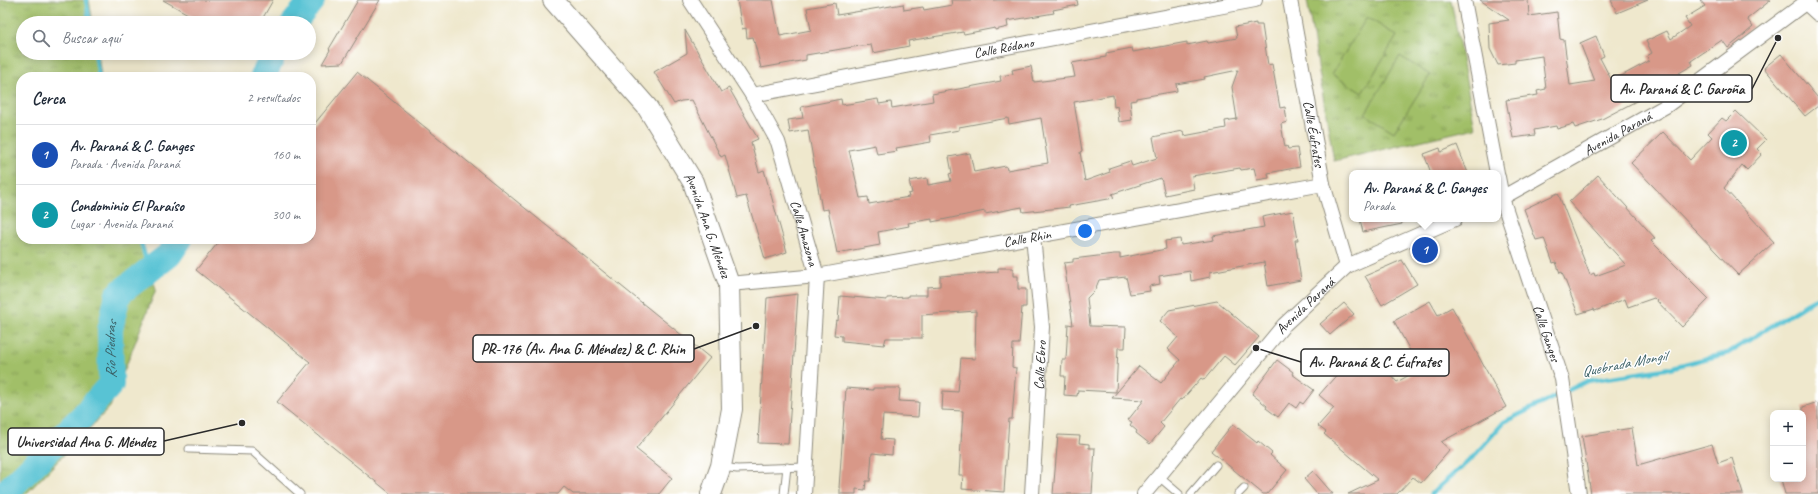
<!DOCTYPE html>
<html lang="es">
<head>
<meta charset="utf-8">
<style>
  body { margin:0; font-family:Caveat,sans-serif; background:#f2f2f3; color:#1f2937 }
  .controls { position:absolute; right:12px; bottom:12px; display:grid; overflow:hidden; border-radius:8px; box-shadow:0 2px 10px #0003 }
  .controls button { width:36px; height:36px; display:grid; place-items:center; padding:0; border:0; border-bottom:1px solid #e0e1e3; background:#fff; color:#1f2937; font:20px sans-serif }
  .you { position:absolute; left:1085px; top:231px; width:14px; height:14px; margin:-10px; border:3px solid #fff; border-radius:50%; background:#1a73e8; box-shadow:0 0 0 6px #1a73e833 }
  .badge { display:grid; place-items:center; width:26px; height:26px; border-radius:50%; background:#1a73e8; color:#fff; font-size:13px; font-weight:700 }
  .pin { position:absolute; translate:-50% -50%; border:2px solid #fff; box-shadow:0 1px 4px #0006 }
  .popup { position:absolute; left:1349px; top:170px; width:152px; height:52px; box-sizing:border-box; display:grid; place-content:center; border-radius:8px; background:#fff; filter:drop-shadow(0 1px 3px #0005); font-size:13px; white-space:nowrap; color:#747a83 }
  .popup b { font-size:15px; color:#1f2937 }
  .popup::after { content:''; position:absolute; left:50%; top:100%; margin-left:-8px; border:8px solid transparent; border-top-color:#fff }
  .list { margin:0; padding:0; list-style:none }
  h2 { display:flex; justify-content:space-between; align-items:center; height:52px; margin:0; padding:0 16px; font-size:17px }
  h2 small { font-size:13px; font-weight:400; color:#747a83 }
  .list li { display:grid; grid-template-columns:26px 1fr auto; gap:12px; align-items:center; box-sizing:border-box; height:60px; padding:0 16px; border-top:1px solid #e0e1e3 }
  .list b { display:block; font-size:15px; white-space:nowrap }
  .list p { margin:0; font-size:13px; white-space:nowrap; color:#747a83 }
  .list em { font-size:13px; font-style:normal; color:#747a83 }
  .icon { flex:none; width:22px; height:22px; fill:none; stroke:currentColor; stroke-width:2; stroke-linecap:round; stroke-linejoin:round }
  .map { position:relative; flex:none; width:1818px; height:494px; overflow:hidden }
  .search { position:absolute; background:#fff; box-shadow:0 2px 10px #0003; left:16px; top:16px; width:300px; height:44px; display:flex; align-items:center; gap:10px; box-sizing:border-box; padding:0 14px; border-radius:22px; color:#747a83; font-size:15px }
  .panel { position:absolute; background:#fff; box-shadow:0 2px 10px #0003; left:16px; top:72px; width:300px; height:172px; border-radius:16px }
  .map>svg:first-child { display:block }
  .park { fill:url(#park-tufts); stroke:#667549 }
  .garden { fill:#a1bf67; stroke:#667549 }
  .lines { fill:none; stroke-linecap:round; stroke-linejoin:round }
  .stream { stroke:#59c3d4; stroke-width:4.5 }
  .river { stroke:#59c3d4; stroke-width:26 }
  .building { fill:#d89888; fill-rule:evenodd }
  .lane-casing { stroke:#8d8a7c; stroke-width:9 }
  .street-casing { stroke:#8d8a7c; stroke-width:16 }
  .secondary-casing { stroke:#8d8a7c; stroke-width:22 }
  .lane { stroke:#fff; stroke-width:7 }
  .street { stroke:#fff; stroke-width:14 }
  .secondary { stroke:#fff; stroke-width:20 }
  .labels { text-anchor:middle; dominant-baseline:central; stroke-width:3; stroke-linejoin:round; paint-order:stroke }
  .street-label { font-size:14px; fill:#2b2b2b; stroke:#fff }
  .water-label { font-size:15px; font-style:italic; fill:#3b6066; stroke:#fff }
  .leader { fill:none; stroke:#2b2b2b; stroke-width:1.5 }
  .callout-dot { fill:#2b2b2b; stroke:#fff; stroke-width:1.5 }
  .callout { fill:#fff; stroke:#2b2b2b; stroke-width:1.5 }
  .callout-label { font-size:15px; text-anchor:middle; font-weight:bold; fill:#2b2b2b }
</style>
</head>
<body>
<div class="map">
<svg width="1818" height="494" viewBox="0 0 1818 494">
  <defs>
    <pattern id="park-tufts" width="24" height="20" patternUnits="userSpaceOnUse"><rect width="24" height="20" fill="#a1bf67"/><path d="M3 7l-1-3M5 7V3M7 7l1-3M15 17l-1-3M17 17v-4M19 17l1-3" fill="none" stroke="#839b55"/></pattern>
  </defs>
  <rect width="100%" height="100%" fill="#fff"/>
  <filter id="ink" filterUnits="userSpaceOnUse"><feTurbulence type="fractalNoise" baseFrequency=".025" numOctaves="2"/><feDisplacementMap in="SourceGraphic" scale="8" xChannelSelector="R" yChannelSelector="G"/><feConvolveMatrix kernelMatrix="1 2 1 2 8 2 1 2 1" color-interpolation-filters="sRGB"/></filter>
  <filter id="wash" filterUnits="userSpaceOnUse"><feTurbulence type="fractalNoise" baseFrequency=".012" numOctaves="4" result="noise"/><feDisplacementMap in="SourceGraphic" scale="16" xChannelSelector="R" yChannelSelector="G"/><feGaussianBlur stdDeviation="0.9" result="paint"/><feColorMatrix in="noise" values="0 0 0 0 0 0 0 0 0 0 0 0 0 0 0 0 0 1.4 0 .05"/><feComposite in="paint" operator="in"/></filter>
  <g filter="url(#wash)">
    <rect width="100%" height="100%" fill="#efe8cd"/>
    <path class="park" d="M0 0H89L93 23H23V53H98L101 77H21V239H140L156 289 110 407 26 494H0Z
      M1307 0H1451L1475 128 1334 161Z"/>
    <path class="garden" d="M1367 17 1397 36 1362 93 1332 74Z
      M1400 56 1430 75 1394 132 1365 114Z"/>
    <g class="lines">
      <path class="stream" d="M86 0 90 23
        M95 53 99 77
        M140 239 149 270
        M1431 494 1473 457 1504 422 1587 381 1665 369 1728 353 1818 297"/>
      <g class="river">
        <path d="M294 23 312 0"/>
        <path d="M263 77 274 53"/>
        <path id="s1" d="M4 494 82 417 111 384 110 330 118 294 169 255 180 239"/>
      </g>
    </g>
    <g id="blocks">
      <path class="building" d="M163 0H273L260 23H204Z
        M358 0H380L342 63 322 64 330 50 329 49Z
        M737 0H773L780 36 811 30 807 8 835 3 837 15 903 4 904 10 923 7 924 10 952 5 951 0H1077L1078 5 1053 10 1054 13 1007 21 1008 27 995 30V28L964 34 963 32 914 40 908 41 909 46 873 53 871 45 853 47 806 55V60L761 68 753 37 747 38 746 28 742 29Z
        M1480 0H1528L1529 16 1557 12 1560 39 1564 40 1570 85 1595 81 1580 43 1596 36 1604 56 1600 58 1612 81 1649 61 1647 56 1652 53 1646 41 1667 31 1671 39 1690 26 1685 18 1705 6 1700 0H1771L1747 19 1753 27 1738 40 1728 48 1722 40 1691 61 1693 65 1679 73 1681 77 1665 86 1602 119 1575 128 1573 124 1557 129 1556 126 1534 130 1535 135 1513 138 1506 100 1538 95 1537 91 1546 89 1542 56 1515 60V63L1498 65 1490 49 1489 23 1509 20Z
        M1611 0H1648L1617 13Z
        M1256 23V25H1262L1268 65 1272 64 1280 108 1285 107 1287 122 1281 124 1285 147 1287 146 1288 149 1297 148 1300 167 1268 173 1269 178 1257 180 1254 168 1241 170 1240 168 1192 176 1194 189 1165 195 1161 178 1112 194 1114 198 1069 206 1070 207 1023 212 1022 207 985 214V211L932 222V219L908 223 909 226 878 232 880 245 837 253 828 209 822 210 808 130 790 133 788 120 803 118 801 107 841 99 842 105 878 99 879 104 891 102 892 108 933 101 932 94 1001 81 1000 76 1013 74 1012 70 1031 66 1034 82 1075 77 1072 63 1106 57V53L1132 48 1133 52 1187 42V45L1207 41 1208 43 1237 38 1235 27ZM1238 70 1232 87 1237 119 1225 121 1226 128 1184 136 1183 131 1153 137 1157 158 1132 166 1130 161 1109 168 1110 172 1085 181 1080 152 1082 151 1074 102 1113 95 1114 107 1117 106 1119 122 1132 120 1130 101 1136 100V98L1177 91 1176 84 1205 79 1204 77ZM1008 118 1009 124 1041 118 1048 163 1007 170 1006 166 974 172 970 153 949 157 952 173 949 174 951 181 928 185 927 178 909 181 912 193 908 194 909 197 869 204 868 197 860 198 849 150 875 145 877 154 897 151 896 148 931 142 930 135 959 130V127Z
        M685 30 721 92 729 88 758 139 751 142 759 172 764 170 787 252 765 259 746 196 737 198 725 155 721 157 692 100 681 101 674 104 654 72 687 53Z
        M1781 54 1818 98V106L1805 116 1764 68Z
        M357 72 710 358 636 449 672 478 659 494H573L564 487 558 494H391L277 402 310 362 196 270 221 239H311V128Z
        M1736 111 1766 140 1757 149 1762 154 1747 170 1742 165 1724 188 1774 242 1738 275 1631 163 1663 132 1690 160 1712 137 1708 133 1722 118 1726 121Z
        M1457 145 1468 173H1431L1424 154 1440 148 1441 152Z
        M1598 175 1655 238 1651 241 1709 299 1682 327 1654 298 1628 307 1625 299 1595 311 1594 309 1578 314 1562 272 1560 273 1556 262 1553 263 1544 238 1536 240 1524 209 1558 193 1590 275 1594 273 1595 276 1626 265 1569 202Z
        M1293 211 1298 240H1295L1301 280 1268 286 1264 262 1210 272V277L1191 281 1190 271 1159 276 1160 284 1149 286 1150 291 1130 294 1126 277 1099 280 1095 290 1087 298 1090 326 1126 327 1125 348H1118L1116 392 1078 390 1077 396 1064 395 1065 376H1061L1062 360H1066L1068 324 1073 325 1064 263 1073 262V259L1114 254H1120V258L1166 249 1165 241 1180 239 1181 245 1214 240 1213 236 1264 227 1262 217Z
        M1360 219H1401L1402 224 1363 232Z
        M1402 260 1417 284 1382 305 1365 276Z
        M998 268H1013V276H1018V289H1026V307H1022L1019 344H1013L1012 367 1016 368 1012 419H1009L1004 492 962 489 963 475H959L963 411 942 410 943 391 958 392 961 358 975 359 976 311 922 315V338H886L884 345 842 341V336L834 335 836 320 838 321 840 296 887 300V298L908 297V295H927V287L940 286V276L998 272Z
        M798 294 788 444 758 443 767 298Z
        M1217 301 1259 337 1235 365 1224 356 1204 380 1201 378 1182 400 1180 399 1160 423 1164 427 1150 444 1136 433 1137 431 1130 425 1132 422 1128 420 1144 400 1112 398 1139 366 1161 383 1180 360 1168 349 1178 337 1160 321 1169 310Z
        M1430 301 1438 315 1452 307 1506 407 1441 442 1450 450 1421 483 1413 477 1397 494H1348L1378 480 1324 434 1326 432 1318 426 1334 408 1319 395 1348 362 1355 368 1370 353 1397 382 1420 369 1394 321Z
        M1344 303 1354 314 1330 335 1320 324Z
        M1277 360 1293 372 1292 374 1314 390 1303 404 1300 402 1296 408 1289 403 1278 417 1266 408 1267 406 1252 394Z
        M846 388 873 390V388H900L899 401 919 402 918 417 883 415 881 439 893 440 892 455 872 453 870 481H866L865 490 856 489V494H840V488H839Z
        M1818 402V494H1785L1781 479H1803V407Z
        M1233 424 1257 443 1258 441 1272 453 1270 455 1287 470 1267 494H1263L1211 451Z
        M1632 428 1638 465 1712 444 1718 463 1732 458 1743 494H1591L1582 436Z
        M1058 435 1080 436 1079 443 1089 444V448H1095L1092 494H1053Z
        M1313 471 1333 494H1317L1304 479Z"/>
    </g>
  </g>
  <g filter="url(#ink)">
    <use href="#blocks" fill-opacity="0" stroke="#8d8a7c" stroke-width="1"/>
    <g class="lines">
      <defs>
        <path id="lane" d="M189 449 252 451 300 494
          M723 467 737 469 806 467
          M1158 476 1179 494
          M784 494 787 467
          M1191 494 1216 465
          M1238 494 1244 488"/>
        <g id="street">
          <path id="s2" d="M690 0 752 95 778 142 817 276 804 494"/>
          <path id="s3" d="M1290 0 1323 184 1347 266"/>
          <path d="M1464 0 1497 173"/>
          <path d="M1806 3 1818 14"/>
          <path id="s4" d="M752 95 1255 0"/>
          <path id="s5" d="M1498 177 1502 198 1562 379 1579 494"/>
          <path id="s6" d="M1498 200 1666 106 1809 0"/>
          <path id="s7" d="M729 284 817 276 1323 184"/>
          <path id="s8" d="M1032 494 1042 327 1033 236"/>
          <path id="s9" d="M1144 494 1284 325 1347 266 1455 219"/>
        </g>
        <g id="secondary">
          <path id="s10" d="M553 0 647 107 693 182 729 284 732 409 721 466 711 494"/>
        </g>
      </defs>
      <use href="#lane" class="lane-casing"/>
      <use href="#street" class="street-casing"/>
      <use href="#secondary" class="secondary-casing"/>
      <use href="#lane" class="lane"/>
      <use href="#street" class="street"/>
      <use href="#secondary" class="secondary"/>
    </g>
  </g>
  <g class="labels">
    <g class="street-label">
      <text stroke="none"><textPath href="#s4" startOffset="256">Calle Ródano</textPath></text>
      <text stroke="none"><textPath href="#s6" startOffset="137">Avenida Paraná</textPath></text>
      <text stroke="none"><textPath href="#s3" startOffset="136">Calle Éufrates</textPath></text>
      <text stroke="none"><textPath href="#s10" startOffset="276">Avenida Ana G. Méndez</textPath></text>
      <text stroke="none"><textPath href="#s2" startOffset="262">Calle Amazona</textPath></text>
      <text stroke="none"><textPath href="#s7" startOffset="302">Calle Rhin</textPath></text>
      <text stroke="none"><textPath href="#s9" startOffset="248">Avenida Paraná</textPath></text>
      <text stroke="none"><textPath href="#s5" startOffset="164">Calle Ganges</textPath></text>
      <text stroke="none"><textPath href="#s8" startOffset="129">Calle Ebro</textPath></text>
    </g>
    <g class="water-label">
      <text stroke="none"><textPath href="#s1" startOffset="188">Río Piedras</textPath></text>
      <text transform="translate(1624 364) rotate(-11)">Quebrada Mongil</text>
    </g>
  </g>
  <path class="leader" d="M1778 38L1752 89M756 326L694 349M1256 348L1301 362M242 423L164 441"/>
  <g class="callout-dot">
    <circle cx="1778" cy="38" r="4"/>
    <circle cx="756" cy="326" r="4"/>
    <circle cx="1256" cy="348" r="4"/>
    <circle cx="242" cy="423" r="4"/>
  </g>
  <g class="callout">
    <rect x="1611" y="75" width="141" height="27" rx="4"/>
    <rect x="473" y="335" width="221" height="27" rx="4"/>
    <rect x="1301" y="349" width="148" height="27" rx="4"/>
    <rect x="8" y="428" width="156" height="27" rx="4"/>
  </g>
  <g class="callout-label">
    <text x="1682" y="94">Av. Paraná &amp; C. Garoña</text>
    <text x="583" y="354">PR-176 (Av. Ana G. Méndez) &amp; C. Rhin</text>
    <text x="1375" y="367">Av. Paraná &amp; C. Éufrates</text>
    <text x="86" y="447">Universidad Ana G. Méndez</text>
  </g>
</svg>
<div class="controls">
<button>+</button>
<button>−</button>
</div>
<div class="you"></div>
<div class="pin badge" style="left:1425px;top:250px;background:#1a4fb4">1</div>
<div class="popup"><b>Av. Paraná &amp; C. Ganges</b>Parada</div>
<div class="pin badge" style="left:1734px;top:143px;background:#0f9aa8">2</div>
<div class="search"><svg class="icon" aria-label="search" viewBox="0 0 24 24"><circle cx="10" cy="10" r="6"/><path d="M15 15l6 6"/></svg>Buscar aquí</div>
<section class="panel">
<h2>Cerca<small>2 resultados</small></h2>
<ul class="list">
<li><span class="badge" style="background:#1a4fb4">1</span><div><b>Av. Paraná &amp; C. Ganges</b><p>Parada · Avenida Paraná</p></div><em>160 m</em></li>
<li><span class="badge" style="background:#0f9aa8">2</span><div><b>Condominio El Paraíso</b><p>Lugar · Avenida Paraná</p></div><em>300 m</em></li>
</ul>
</section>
</div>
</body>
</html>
